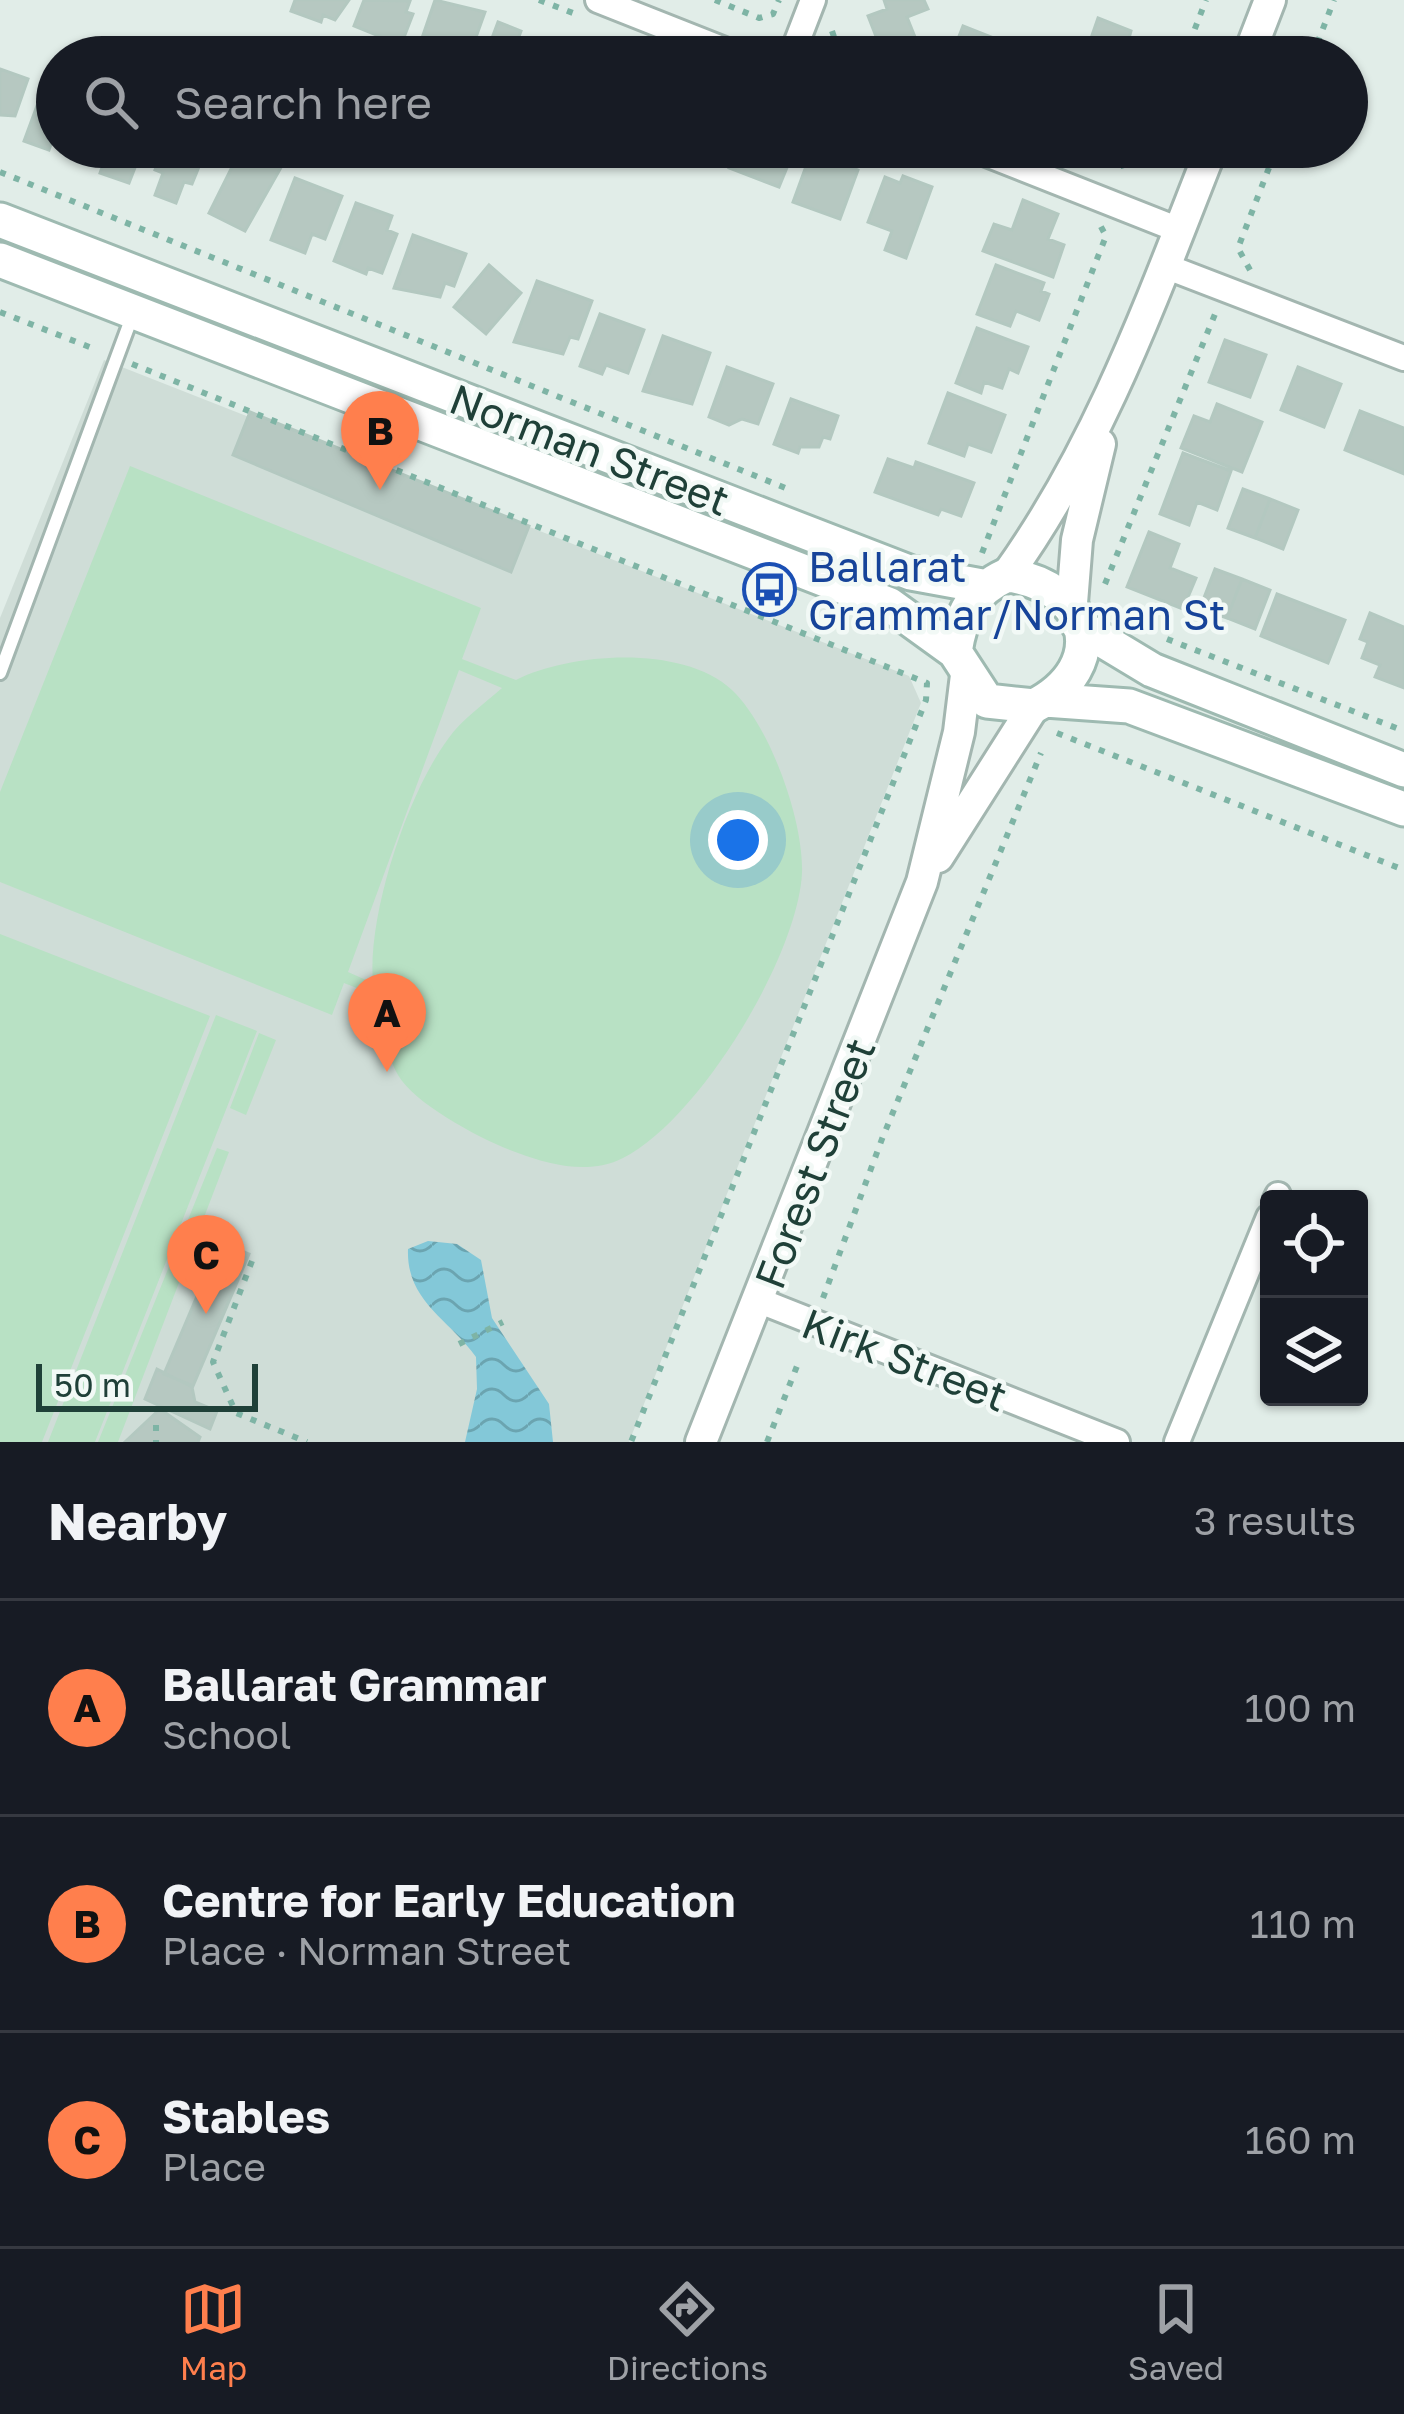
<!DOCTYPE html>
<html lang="en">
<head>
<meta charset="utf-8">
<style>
  body { margin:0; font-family:"Golos Text",sans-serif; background:#20242c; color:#f1f3f6 }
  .controls { position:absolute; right:36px; bottom:36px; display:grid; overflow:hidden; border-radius:12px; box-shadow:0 3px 9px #0004 }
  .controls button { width:108px; height:108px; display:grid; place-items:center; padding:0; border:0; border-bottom:3px solid #363941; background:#171b24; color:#f1f3f6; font:60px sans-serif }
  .scale { position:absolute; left:36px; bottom:30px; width:222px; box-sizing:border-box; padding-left:12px; border:6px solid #1f4038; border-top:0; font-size:33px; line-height:42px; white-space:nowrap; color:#1f4038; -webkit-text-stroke:9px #f2f9f6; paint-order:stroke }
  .you { position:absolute; left:738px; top:840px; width:42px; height:42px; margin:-30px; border:9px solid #fff; border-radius:50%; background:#1a73e8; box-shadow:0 0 0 18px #1a73e833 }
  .badge { display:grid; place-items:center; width:78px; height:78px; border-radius:50%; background:#ff7f4d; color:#111; font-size:39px; font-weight:700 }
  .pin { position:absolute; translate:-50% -99px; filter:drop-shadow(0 3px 6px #0008) }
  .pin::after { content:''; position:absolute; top:63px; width:42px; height:36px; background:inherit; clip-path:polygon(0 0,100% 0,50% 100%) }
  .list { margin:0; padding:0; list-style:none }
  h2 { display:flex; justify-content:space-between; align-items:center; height:156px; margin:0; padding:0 48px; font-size:51px }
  h2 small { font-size:39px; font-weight:400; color:#9ea1a6 }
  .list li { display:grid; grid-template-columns:78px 1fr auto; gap:36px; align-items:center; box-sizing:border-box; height:216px; padding:0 48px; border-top:3px solid #363941 }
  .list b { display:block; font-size:45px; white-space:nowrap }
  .list p { margin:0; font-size:39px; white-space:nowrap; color:#9ea1a6 }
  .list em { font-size:39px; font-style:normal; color:#9ea1a6 }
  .icon { flex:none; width:66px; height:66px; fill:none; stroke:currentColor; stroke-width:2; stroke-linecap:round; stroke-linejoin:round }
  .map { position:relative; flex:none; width:1404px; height:1442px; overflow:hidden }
  .search { position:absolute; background:#171b24; box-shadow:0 3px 9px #0004; left:36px; right:36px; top:36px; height:132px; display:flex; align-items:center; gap:30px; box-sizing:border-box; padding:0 42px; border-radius:66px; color:#9ea1a6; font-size:45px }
  .sheet { height:804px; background:#171b24 }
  nav { display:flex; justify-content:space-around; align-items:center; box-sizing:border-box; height:168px; border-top:3px solid #363941; background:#171b24; font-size:33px; color:#9ea1a6 }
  nav a { display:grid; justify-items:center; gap:6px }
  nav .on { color:#ff7f4d }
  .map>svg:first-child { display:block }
  .built { fill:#cfddd7 }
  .pitch { fill:#b8e1c4; fill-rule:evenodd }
  .water { fill:url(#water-waves) }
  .building { fill:#b6c8c1; stroke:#b3c8c0; stroke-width:3 }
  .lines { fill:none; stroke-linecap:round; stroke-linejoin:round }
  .service-casing { stroke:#a3b6b0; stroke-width:18 }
  .minor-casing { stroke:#a3b6b0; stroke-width:30 }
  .tertiary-casing { stroke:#a3b6b0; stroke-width:36 }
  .secondary-casing { stroke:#9ebab1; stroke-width:39 }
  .path { stroke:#7eb4a5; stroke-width:6; stroke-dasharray:6 9; stroke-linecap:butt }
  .service { stroke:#fff; stroke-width:12 }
  .minor { stroke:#fff; stroke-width:24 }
  .tertiary { stroke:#fff; stroke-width:30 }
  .secondary { stroke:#fff; stroke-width:33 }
  .labels { text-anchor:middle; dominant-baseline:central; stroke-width:9; stroke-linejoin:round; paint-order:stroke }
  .street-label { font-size:42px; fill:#1f4038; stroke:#f2f9f6 }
  .transit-label { font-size:42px; fill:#164399; stroke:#f2f9f6; text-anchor:start }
</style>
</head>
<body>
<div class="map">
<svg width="1404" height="1442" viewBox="0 0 1404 1442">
  <defs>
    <pattern id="water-waves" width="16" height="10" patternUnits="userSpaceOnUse" patternTransform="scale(3)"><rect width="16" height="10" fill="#83c8d8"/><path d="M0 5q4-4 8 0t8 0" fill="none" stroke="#6ba4b0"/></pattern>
  </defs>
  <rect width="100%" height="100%" fill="#e1ede8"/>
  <path class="built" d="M104 360 909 676 921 703 629 1442H0V618Z"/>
  <path class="pitch" d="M130 466 481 608 462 659 516 680C570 653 682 644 732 690 770 726 804 821 802 873 798 956 699 1120 623 1158 590 1175 550 1165 518 1153 486 1142 415 1105 398 1075 385 1054 384 1020 377 996L344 983 332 1015 0 882V792ZM459 670 502 688C484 704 461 720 448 739 407 794 367 916 373 983L348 972Z
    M0 934 210 1016 42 1442H0Z
    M216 1015 257 1031 95 1442H48Z
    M259 1033 276 1040 246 1115 230 1108Z
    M217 1148 229 1152 118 1442H98Z"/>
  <path class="water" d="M428 1241 457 1244 481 1260 492 1318 549 1404 553 1442H465L477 1389 476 1357C449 1319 406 1301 408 1249Z"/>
  <path class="building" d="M295 0H349L335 20 323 15 321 22 291 11Z
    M364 0 410 1 406 12 413 14 401 45 354 26Z
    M435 0 485 12 471 51 423 35Z
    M884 0H924L928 9 907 17 919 47 884 57 868 16 887 9Z
    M1098 18 1131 31 1124 57H1070L1077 39 1089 44Z
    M498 22 521 31 514 50 532 57H485Z
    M963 26 1004 42 998 57H951Z
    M564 41 595 53 593 57H558Z
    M0 69 28 79 15 116 0 115Z
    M48 76 57 79V127L49 150 24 141Z
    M97 147H143L129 183 100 173 108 151Z
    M164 147H207L192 184 184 182 176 203 155 195 163 173 155 170Z
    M242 147 283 164 245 231 209 213Z
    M686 147H717L713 158Z
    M737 147 795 148 779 187 729 168Z
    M813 147 842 148 840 155 851 159 849 166 858 170 840 219 793 202Z
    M903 176 932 187 906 258 885 250 892 231 868 222 885 177 900 183Z
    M295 178 342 196 325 239 312 234 305 253 271 240Z
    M1023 200 1058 214 1048 239 1064 245 1053 277 983 251 994 224 1012 230Z
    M356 203 392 216 387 230 397 234 382 273 368 268 366 274 334 261Z
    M413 235 466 254 454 286 445 283 440 297 394 288Z
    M489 265 521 293 486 334 454 307Z
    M996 265 1044 283 1041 291 1049 294 1039 320 1016 311 1010 326 977 314Z
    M537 281 592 301 578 339 570 337 563 354 514 342Z
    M600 314 644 330 628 373 606 365 602 374 580 366Z
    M977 328 1028 347 1018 373 1009 369 1002 388 984 382 981 393 956 383Z
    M663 336 710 353 692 404 643 391Z
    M1225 340 1266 355 1250 397 1209 382Z
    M727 367 773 384 758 424 742 419 729 425 709 417Z
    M1298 367 1341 384 1324 427 1281 410Z
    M948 393 1005 415 991 452 968 444 964 456 929 443Z
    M791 399 838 416 830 439 823 437 819 447H800L798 453 774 444Z
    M1217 404 1262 422 1242 472 1181 448 1194 416 1210 422Z
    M1360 411 1404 428V474L1345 450Z
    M250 412 529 526 511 572 233 455Z
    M1183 453 1231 471 1217 510 1197 502 1189 525 1160 514Z
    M888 459 914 468 916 462 974 483 961 516 941 509 938 515 875 492Z
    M1243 489 1270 499 1255 538 1228 528Z
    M1270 499 1298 510 1283 549 1255 538Z
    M1149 532 1179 544 1170 568 1196 578 1183 609 1127 587Z
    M1215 569 1242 579 1227 618 1200 608Z
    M1242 579 1270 590 1255 629 1227 618Z
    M1277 594 1345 620 1328 663 1261 636Z
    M1370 613 1404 627V688L1375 677 1380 665 1362 658 1368 642 1360 639Z
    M220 1242 249 1254 193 1386 164 1374Z
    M157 1369 192 1387 195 1402 217 1411 210 1429 145 1399Z
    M160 1409 200 1437 198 1442H125Z"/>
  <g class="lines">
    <defs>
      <path id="service" d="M0 673 133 314"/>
      <path id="minor" d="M598 0 742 57
        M791 57 813 0
        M969 147 1179 230
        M1165 266 1404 358
        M1276 1199 1278 1195
        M760 1301 1117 1442
        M1177 1442 1269 1217"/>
      <path id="tertiary" d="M1248 57 1270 0
        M1007 575C1101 444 1153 296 1212 147
        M1072 603 1077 540 1100 444
        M938 857 1034 706
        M701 1442 922 882 959 732 966 675"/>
      <path id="secondary" d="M0 220 911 573 982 586
        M0 260 890 605 955 652
        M1007 575C1091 586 1112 666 1034 706L987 701 955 652C961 614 972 591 1007 575Z
        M1079 626 1152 670 1404 770
        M1045 700 1129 706 1404 809"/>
    </defs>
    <use href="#service" class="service-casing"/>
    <use href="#minor" class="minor-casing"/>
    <use href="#tertiary" class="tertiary-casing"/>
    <use href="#secondary" class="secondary-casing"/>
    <path class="path" d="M539 0 578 15
      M715 0 759 18 773 14 779 0
      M832 31 841 57
      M1184 57 1206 0
      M1312 57 1334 0
      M913 147 946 160
      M1064 147 1118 167 1145 158 1149 147
      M0 172 793 491
      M1250 270 1238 248 1277 147
      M0 312 97 350
      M132 364 927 683 926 700 631 1442
      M982 553 1106 236 1100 225
      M1105 584 1215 314
      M1167 639 1404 731
      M1057 733 1404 870
      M252 1261 213 1362 236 1413 307 1442
      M823 1298 882 1139 1041 753
      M459 1344 503 1322
      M156 1425V1442
      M767 1442 799 1361"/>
    <use href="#service" class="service"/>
    <use href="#minor" class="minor"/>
    <use href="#tertiary" class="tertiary"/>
    <use href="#secondary" class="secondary"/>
  </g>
  <defs>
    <symbol id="bus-ring" viewBox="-11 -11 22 22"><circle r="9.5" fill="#f2f9f6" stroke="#1a4fb4" stroke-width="1.5"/><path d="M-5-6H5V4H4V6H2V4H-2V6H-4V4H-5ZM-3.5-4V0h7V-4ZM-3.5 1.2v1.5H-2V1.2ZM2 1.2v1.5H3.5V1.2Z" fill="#1a4fb4"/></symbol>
  </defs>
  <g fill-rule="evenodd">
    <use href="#bus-ring" x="740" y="560" width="59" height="59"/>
  </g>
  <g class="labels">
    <g class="street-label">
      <text transform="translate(590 449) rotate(21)">Norman Street</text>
      <text transform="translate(814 1163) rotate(-69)">Forest Street</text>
      <text transform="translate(905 1359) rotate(21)">Kirk Street</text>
    </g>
    <g class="transit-label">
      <text x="808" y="566">Ballarat<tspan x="808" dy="48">Grammar/Norman St</tspan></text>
    </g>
  </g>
</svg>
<div class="controls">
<button><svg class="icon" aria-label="locate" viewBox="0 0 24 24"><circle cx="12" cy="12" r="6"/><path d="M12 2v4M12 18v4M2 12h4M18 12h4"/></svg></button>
<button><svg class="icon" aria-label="layers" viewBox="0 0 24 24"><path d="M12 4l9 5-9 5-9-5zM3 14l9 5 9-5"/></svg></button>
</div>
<div class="scale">50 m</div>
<div class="you"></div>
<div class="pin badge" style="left:387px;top:1072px">A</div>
<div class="pin badge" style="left:380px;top:490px">B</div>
<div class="pin badge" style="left:206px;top:1314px">C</div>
<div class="search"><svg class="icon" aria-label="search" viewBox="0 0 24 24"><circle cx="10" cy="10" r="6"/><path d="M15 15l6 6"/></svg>Search here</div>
</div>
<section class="sheet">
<h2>Nearby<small>3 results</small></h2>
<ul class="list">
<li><span class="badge">A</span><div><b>Ballarat Grammar</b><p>School</p></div><em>100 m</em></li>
<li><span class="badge">B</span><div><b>Centre for Early Education</b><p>Place · Norman Street</p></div><em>110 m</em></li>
<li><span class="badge">C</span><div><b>Stables</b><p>Place</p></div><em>160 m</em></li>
</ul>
</section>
<nav>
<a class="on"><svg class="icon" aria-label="map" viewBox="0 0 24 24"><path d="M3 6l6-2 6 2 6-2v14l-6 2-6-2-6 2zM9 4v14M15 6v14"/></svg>Map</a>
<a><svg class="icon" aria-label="directions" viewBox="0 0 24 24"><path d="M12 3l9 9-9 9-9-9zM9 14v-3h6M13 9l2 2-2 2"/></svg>Directions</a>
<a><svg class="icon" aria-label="saved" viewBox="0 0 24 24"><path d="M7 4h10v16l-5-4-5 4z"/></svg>Saved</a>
</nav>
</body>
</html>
